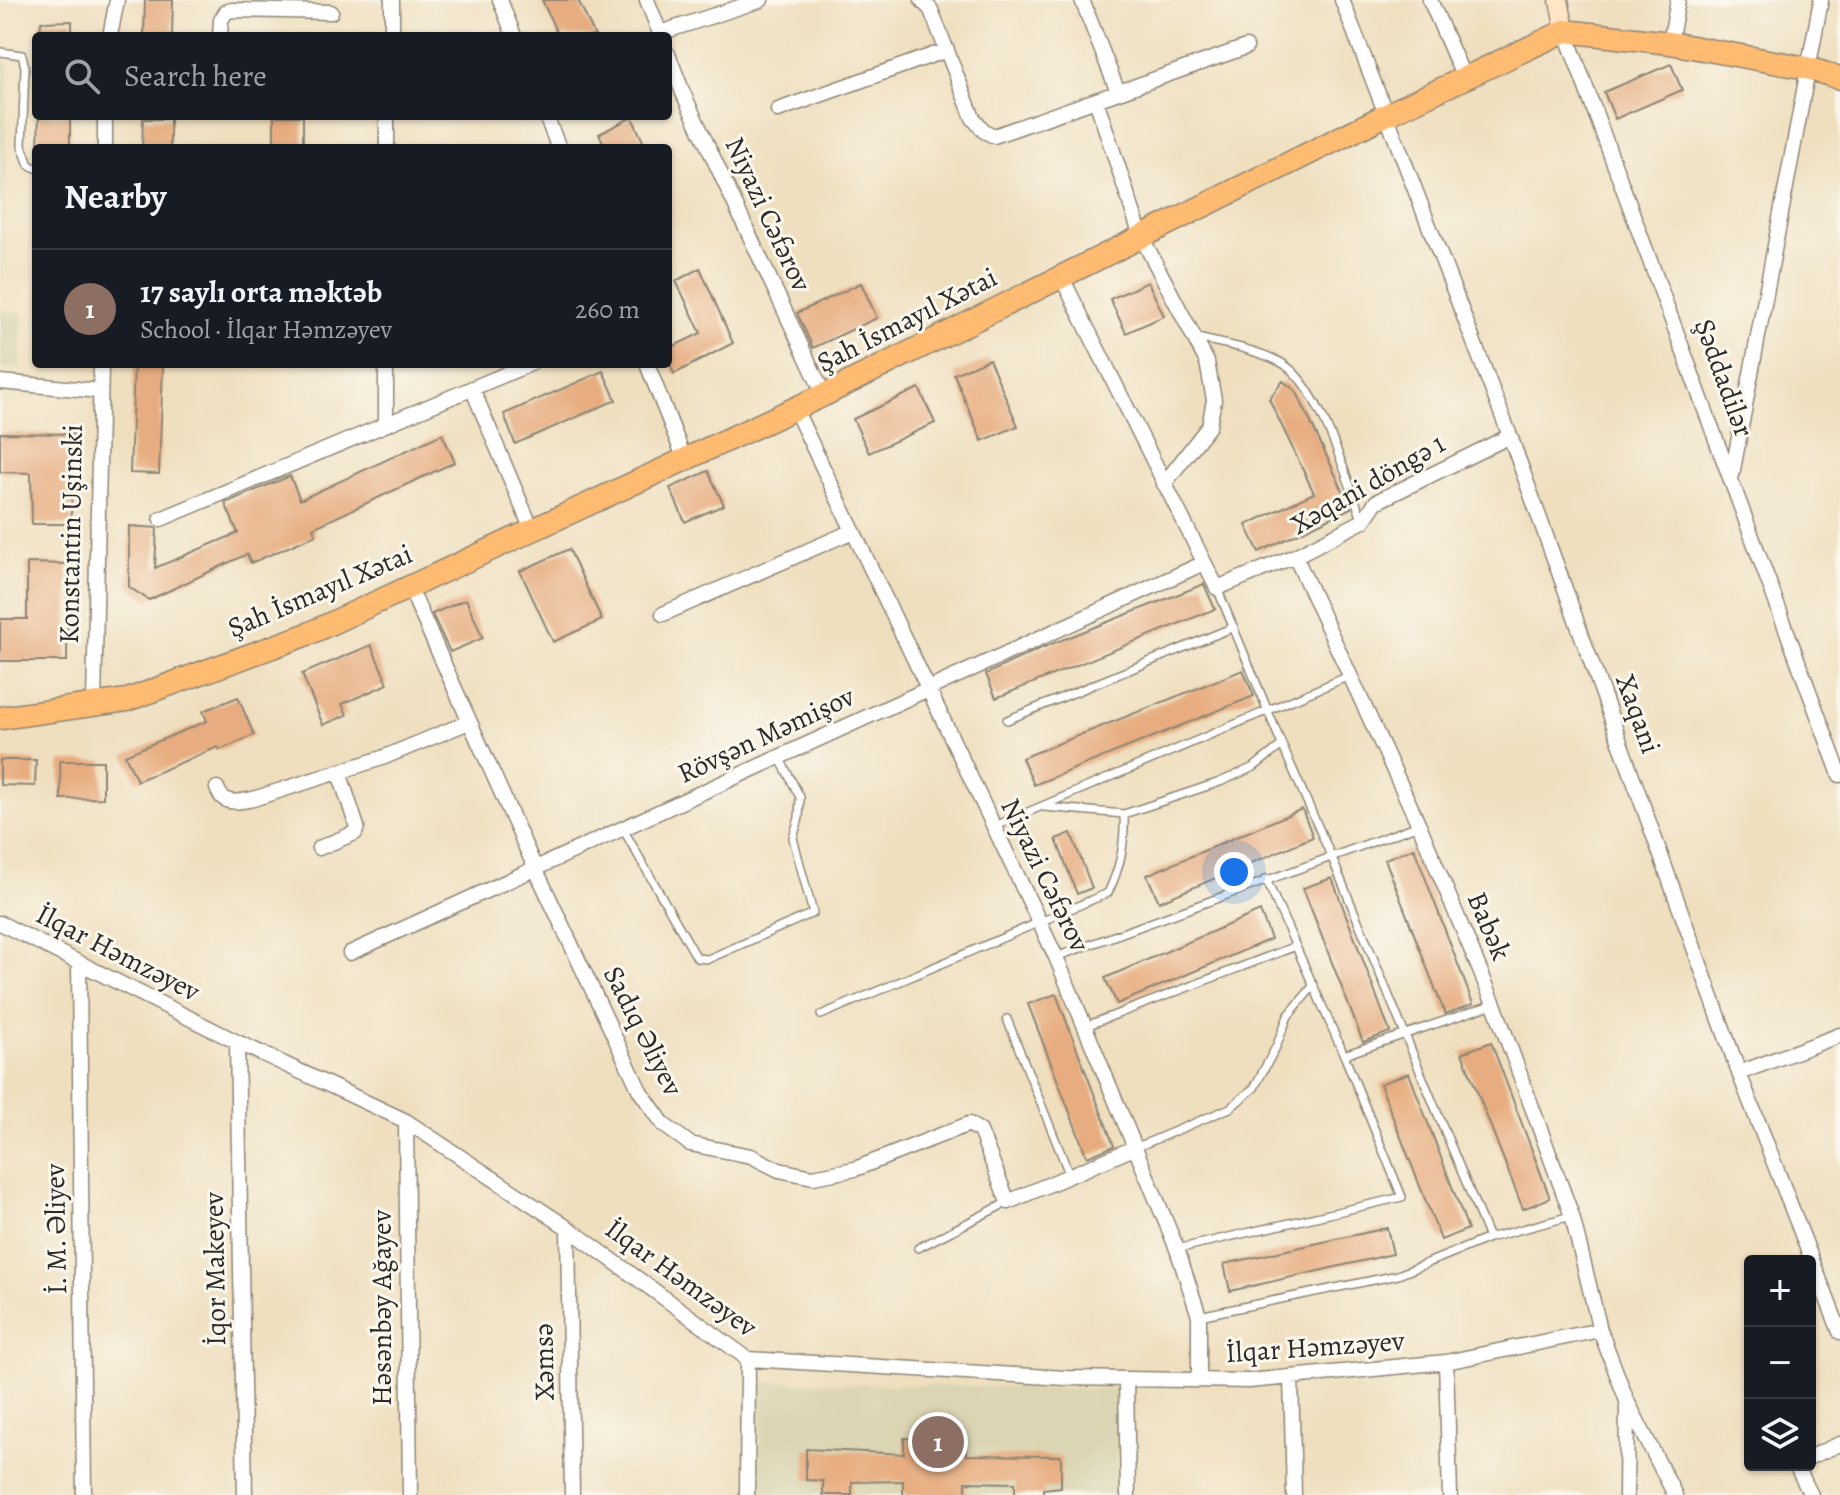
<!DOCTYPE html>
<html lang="en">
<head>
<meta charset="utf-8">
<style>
  body { margin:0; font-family:Alegreya,serif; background:#242831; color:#f1f3f6 }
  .controls { position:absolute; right:24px; bottom:24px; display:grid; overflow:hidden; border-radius:8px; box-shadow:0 2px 6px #0004 }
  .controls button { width:72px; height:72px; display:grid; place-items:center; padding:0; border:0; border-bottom:2px solid #363941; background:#171b24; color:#f1f3f6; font:40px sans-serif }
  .you { position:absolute; left:1234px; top:872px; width:28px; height:28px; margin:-20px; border:6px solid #fff; border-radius:50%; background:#1a73e8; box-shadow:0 0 0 12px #1a73e833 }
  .badge { display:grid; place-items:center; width:52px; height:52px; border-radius:50%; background:#c8321e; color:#fff; font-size:26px; font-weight:700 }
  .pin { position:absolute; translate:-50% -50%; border:4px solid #fff; box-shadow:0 2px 8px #0006 }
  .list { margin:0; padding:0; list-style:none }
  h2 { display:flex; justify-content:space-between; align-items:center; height:104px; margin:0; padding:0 32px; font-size:34px }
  h2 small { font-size:26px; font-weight:400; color:#9ea1a6 }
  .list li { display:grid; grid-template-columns:52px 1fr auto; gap:24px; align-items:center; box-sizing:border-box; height:120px; padding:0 32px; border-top:2px solid #363941 }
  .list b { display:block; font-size:30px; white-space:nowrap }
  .list p { margin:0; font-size:26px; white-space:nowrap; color:#9ea1a6 }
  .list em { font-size:26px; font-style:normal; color:#9ea1a6 }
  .icon { flex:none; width:44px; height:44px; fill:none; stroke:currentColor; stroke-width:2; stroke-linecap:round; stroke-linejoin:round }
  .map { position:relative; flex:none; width:1840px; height:1495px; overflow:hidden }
  .search { position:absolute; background:#171b24; box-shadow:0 2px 6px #0004; left:32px; top:32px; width:640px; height:88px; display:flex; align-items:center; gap:20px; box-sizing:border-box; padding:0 28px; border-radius:8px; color:#9ea1a6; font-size:30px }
  .panel { position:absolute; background:#171b24; box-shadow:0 2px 6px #0004; left:32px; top:144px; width:640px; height:224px; border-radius:8px }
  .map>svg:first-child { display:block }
  .built { fill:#dcd5b4 }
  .building { fill:#e7ad80 }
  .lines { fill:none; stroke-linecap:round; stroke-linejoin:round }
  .lane-casing { stroke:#8d8575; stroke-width:10 }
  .street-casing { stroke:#8d8575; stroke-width:17 }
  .secondary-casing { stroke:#8d8575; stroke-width:21 }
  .primary-casing { stroke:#8d8575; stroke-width:25 }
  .lane { stroke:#fff; stroke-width:7 }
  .street { stroke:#fff; stroke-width:14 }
  .secondary { stroke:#ffe4c6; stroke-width:18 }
  .primary { stroke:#febb71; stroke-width:22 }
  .labels { text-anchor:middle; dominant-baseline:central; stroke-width:6; stroke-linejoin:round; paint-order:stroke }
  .street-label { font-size:28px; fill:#2b2b2b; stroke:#fbf7ec }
</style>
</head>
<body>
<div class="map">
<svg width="1840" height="1495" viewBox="0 0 1840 1495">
  <rect width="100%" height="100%" fill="#fbf7ec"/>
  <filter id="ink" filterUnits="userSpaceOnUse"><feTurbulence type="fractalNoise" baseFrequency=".0125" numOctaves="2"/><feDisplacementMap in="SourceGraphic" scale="16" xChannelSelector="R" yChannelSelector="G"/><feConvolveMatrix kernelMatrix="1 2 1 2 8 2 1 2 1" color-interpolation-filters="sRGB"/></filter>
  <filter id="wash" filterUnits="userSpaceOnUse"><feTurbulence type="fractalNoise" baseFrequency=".006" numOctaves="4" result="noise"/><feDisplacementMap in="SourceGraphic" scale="32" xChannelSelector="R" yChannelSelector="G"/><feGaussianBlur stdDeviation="1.8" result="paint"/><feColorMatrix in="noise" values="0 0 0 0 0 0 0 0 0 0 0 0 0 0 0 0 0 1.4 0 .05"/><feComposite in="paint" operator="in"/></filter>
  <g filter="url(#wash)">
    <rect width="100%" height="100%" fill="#efdfbf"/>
    <path class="built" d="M0 63H8L0 293Z
      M0 311 23 312 20 368H0Z
      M759 1382 1117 1389V1495H759Z"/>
    <g id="blocks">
      <path class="building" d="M145 0H173L172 36H144Z
        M542 0H578L595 36H558Z
        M72 21V36H40L41 22Z
        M1671 64 1682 90 1615 119 1604 92Z
        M39 116H70V148H38Z
        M274 116H303V148H274Z
        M632 117 646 148H606L599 134Z
        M143 119H170V148H142Z
        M700 268 733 343 674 374 668 358V349L701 333 676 281Z
        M1148 282 1164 316 1126 333 1110 299Z
        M861 283 877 318 813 348 797 313Z
        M989 359 1018 426 982 441 954 374Z
        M134 364H163L159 474 130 473Z
        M603 371 616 400 515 444 504 414Z
        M1283 381 1296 391 1351 508 1259 552 1246 525 1314 493 1269 399Z
        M919 388 935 423 869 453 853 419Z
        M0 433 73 434 71 524H32L31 473 0 472Z
        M442 434 455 462 313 528 316 535 251 563 247 554 149 600 129 587V526L157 528 155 568 238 533 225 503 290 476 300 500Z
        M708 471 724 505 685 522 670 488Z
        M569 549 602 620 553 642 520 571Z
        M27 563 68 564 67 661H0V619H27Z
        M1204 584 1215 609 996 698 986 674 1039 649Z
        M466 599 483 638 450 652 432 614Z
        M371 645 388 684 342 704 347 715 323 725 302 674Z
        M1243 670 1254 696 1034 785 1022 758Z
        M238 697 254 735 220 750 218 747 137 781 125 755 207 721 203 711Z
        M0 760H36L35 786 0 785Z
        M60 761H103V798L61 799Z
        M1302 809 1313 837 1159 902 1147 875Z
        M1071 833 1092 888 1077 894 1056 839Z
        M1414 848 1473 1004 1445 1014 1385 859Z
        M1332 878 1390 1032 1363 1042 1303 888Z
        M1260 911 1271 939 1117 1004 1105 978Z
        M1056 994 1114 1146 1087 1157 1028 1004Z
        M1491 1042 1550 1198 1523 1209 1462 1053Z
        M1409 1073 1468 1229 1441 1240 1380 1084Z
        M1387 1228 1393 1254 1230 1291 1224 1264Z
        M904 1438 965 1440 966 1455 1061 1456V1487L1043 1489V1495H1015V1483L966 1482V1495H903V1481L852 1482V1495H823V1481L806 1480V1449L904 1454Z"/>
    </g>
  </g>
  <g filter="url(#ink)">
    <use href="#blocks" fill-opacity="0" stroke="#8d8575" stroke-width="2"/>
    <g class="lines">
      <defs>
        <path id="lane" d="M0 52 22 55 25 67 22 146 29 165 36 168
          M1196 338C1224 344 1255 349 1280 362 1319 382 1346 477 1362 519
          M1217 588 1282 745 1332 858 1489 1238
          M1007 720 1234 627
          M1044 807 1124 814 1220 782 1254 767 1282 745
          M995 826 1349 676
          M623 829 697 958 708 959 813 913 793 838 799 818 800 797 779 757
          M1056 957 1419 825
          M821 1015 1108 893C1121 866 1125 843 1124 814
          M1007 1019 1070 1176
          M1086 1026 1296 946
          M1344 1055 1494 1004
          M1135 1148 1230 1108 1254 1088 1276 1047 1288 1016 1314 985
          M918 1248 1008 1202
          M1177 1249 1402 1197 1344 1055 1266 879
          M1199 1316 1398 1275 1489 1238 1571 1216"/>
        <path id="street" d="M500 0 514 36
          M647 0 661 36
          M922 0 931 10 973 118 984 131 994 136 1246 47
          M1082 0 1118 92
          M1342 0 1510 436 1739 1073 1840 1332
          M1430 0 1464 78
          M1565 31 1840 775
          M660 33 761 0
          M110 36 117 0
          M220 36 221 20 226 12 232 10 331 12
          M392 36V0
          M1670 43 1678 0
          M668 54 683 93 824 395
          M1096 100 1141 236 1207 362 1214 400 1209 426 1164 484
          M778 110 947 50
          M546 116 559 148
          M105 148V116
          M387 148V116
          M1061 276 1217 588 1295 556 1363 521 1376 502 1510 436
          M386 364V424
          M647 364 685 460
          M0 382 100 391
          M472 388 532 530
          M795 409 1056 957 1177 1249 1199 1316V1380
          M1732 475 1821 0
          M161 519 530 364
          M1295 556 1419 825 1494 1004 1572 1216 1600 1330 1627 1401 1675 1495
          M409 586 536 870 640 1091 664 1125 690 1144 751 1156 779 1170 813 1177 855 1169 969 1124 980 1131 1008 1202 1134 1148
          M663 614 853 531
          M94 705 101 364
          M217 788C223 806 237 802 253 799L382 758 469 722
          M319 848 355 833 357 827 339 772
          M0 923 237 1042 406 1121 568 1228 748 1359 1066 1378 1249 1381 1446 1362 1600 1330
          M350 953 1204 563
          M79 963 84 1495
          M237 1042 245 1495
          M1739 1073 1840 1035
          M406 1121 410 1495
          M568 1228 572 1495
          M1446 1362 1450 1495
          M1291 1377 1294 1495
          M1126 1379 1128 1495
          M1810 1457 1840 1444
          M1796 1465 1811 1495
          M747 1495 748 1359
          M1626 1495 1627 1406"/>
        <path id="secondary" d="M1559 0 1565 31"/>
        <path id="primary" d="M0 718 127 700 308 634 824 395 1388 114 1565 31 1670 43 1807 68 1840 78"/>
      </defs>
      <use href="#lane" class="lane-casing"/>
      <use href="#street" class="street-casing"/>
      <use href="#secondary" class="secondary-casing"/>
      <use href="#primary" class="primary-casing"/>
      <use href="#lane" class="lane"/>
      <use href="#street" class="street"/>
      <use href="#secondary" class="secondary"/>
      <use href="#primary" class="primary"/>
    </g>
  </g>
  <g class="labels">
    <g class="street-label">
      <text transform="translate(768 214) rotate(65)">Niyazi Cəfərov</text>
      <text transform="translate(907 320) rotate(-27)">Şah İsmayıl Xətai</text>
      <text transform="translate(1724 378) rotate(70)">Şəddadilər</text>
      <text transform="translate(1368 484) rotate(-30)">Xəqani döngə 1</text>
      <text transform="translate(71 534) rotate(-89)">Konstantin Uşinski</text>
      <text transform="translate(320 591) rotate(-23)">Şah İsmayıl Xətai</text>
      <text transform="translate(1638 714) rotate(70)">Xaqani</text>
      <text transform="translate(766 735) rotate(-25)">Rövşən Məmişov</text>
      <text transform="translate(1045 875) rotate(64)">Niyazi Cəfərov</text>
      <text transform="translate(1489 926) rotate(67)">Babək</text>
      <text transform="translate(118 953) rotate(27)">İlqar Həmzəyev</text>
      <text transform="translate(643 1031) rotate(63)">Sadıq Əliyev</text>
      <text transform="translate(56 1229) rotate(-91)">İ. M. Əliyev</text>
      <text transform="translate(215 1269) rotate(-91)">İqor Makeyev</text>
      <text transform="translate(681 1278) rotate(36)">İlqar Həmzəyev</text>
      <text transform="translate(382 1308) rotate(-90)">Həsənbəy Ağayev</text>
      <text transform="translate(1315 1347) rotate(-4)">İlqar Həmzəyev</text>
      <text transform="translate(544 1362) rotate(-91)">Xəmsə</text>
    </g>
  </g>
</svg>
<div class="controls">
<button>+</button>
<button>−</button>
<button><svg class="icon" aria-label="layers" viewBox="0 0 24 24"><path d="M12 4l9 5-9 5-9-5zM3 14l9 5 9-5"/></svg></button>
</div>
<div class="you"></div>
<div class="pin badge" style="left:938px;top:1442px;background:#8d6e63">1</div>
<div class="search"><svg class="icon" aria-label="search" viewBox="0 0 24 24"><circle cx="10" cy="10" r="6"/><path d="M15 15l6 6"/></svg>Search here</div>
<section class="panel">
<h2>Nearby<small></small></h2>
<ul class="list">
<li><span class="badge" style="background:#8d6e63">1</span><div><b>17 saylı orta məktəb</b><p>School · İlqar Həmzəyev</p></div><em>260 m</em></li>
</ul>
</section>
</div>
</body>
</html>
